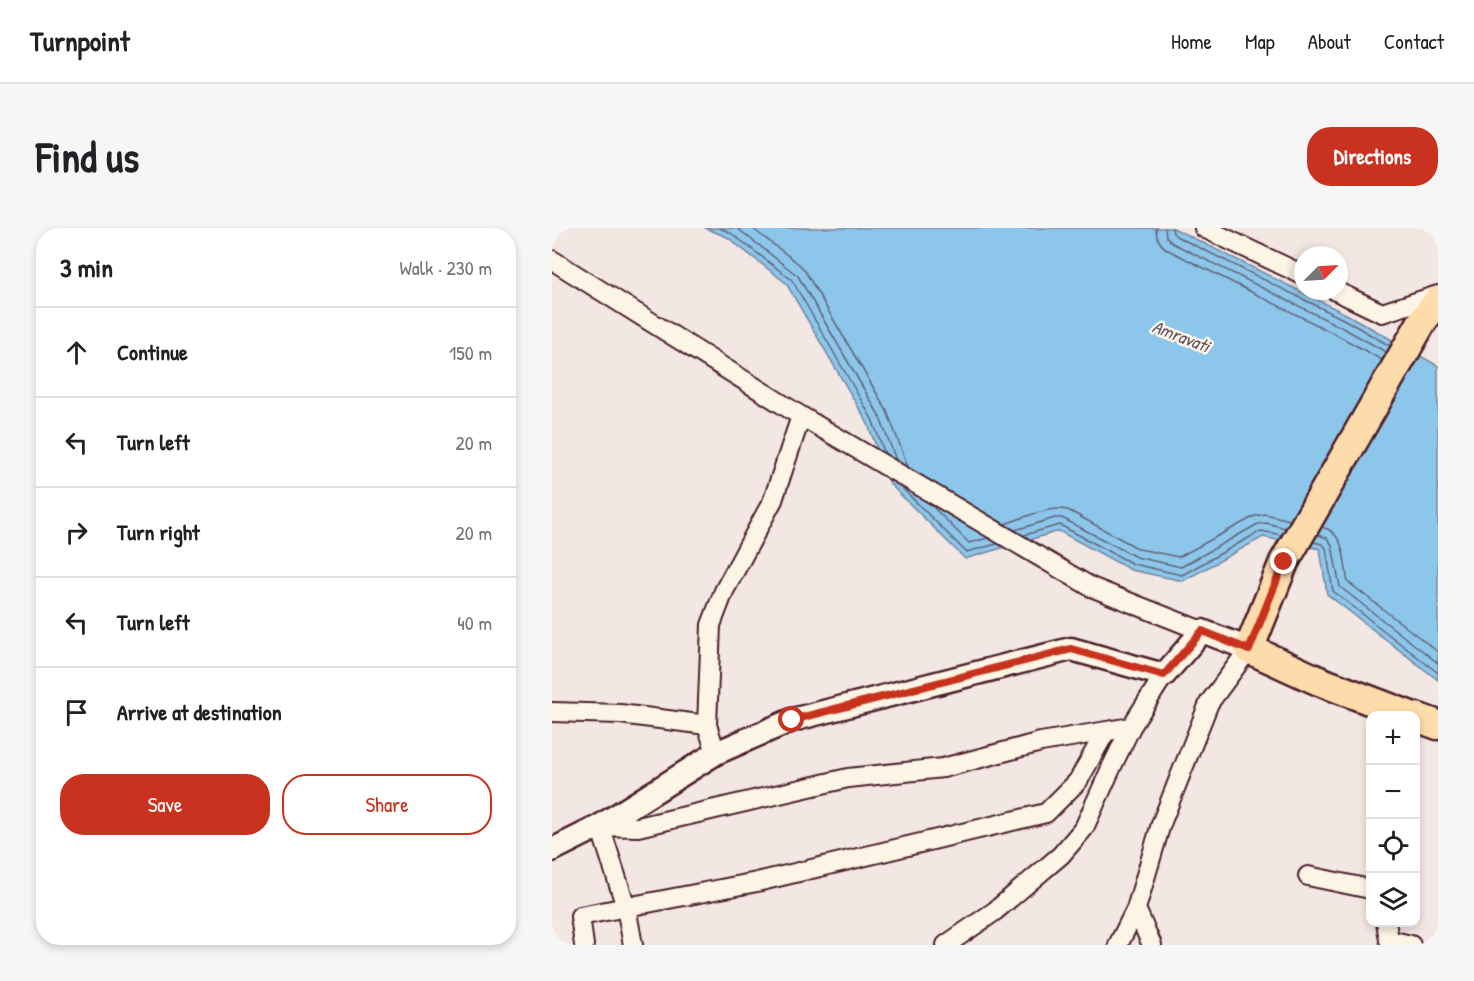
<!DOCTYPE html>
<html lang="en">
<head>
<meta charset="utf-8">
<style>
  body { margin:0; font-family:"Patrick Hand",sans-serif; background:#f6f6f6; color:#202124 }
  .controls { position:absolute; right:18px; bottom:18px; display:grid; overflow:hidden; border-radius:12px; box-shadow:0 3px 9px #0003 }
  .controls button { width:54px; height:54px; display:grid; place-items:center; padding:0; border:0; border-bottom:2px solid #e0e0e0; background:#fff; color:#202124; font:30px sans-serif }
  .compass { position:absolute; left:742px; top:18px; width:54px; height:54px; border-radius:50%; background:#fff; box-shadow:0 3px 9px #0003; rotate:66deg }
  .stop { position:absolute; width:18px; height:18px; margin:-14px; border:4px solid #c8321e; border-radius:50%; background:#fff }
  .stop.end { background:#c8321e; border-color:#fff; box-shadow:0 2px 6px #0008 }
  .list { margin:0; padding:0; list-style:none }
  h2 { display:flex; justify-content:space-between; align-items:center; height:78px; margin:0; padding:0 24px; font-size:26px }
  h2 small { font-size:20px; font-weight:400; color:#757577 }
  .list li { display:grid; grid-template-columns:39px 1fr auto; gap:18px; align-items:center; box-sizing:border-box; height:90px; padding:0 24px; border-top:2px solid #e0e0e0 }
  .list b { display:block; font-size:22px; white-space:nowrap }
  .list em { font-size:20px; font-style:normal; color:#757577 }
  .actions { display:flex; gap:12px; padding:18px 24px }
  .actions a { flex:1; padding:14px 0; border:2px solid #c8321e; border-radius:24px; text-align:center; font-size:21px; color:#c8321e }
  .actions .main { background:#c8321e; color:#fff }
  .icon { flex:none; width:33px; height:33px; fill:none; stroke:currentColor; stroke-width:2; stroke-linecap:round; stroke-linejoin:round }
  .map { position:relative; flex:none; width:886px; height:717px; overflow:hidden; border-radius:24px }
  header { display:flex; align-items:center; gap:36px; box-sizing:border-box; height:84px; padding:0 30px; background:#fff; border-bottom:2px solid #e0e0e0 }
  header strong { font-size:28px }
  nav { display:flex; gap:33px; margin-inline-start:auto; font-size:21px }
  .intro { display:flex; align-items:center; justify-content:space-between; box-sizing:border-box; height:144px; padding:0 36px }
  h1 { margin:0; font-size:42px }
  .button { padding:15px 27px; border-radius:24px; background:#c8321e; color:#fff; font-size:21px; font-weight:700 }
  main { display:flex; gap:36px; padding:0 36px }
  aside { flex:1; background:#fff; border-radius:24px; box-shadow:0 3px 9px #0003 }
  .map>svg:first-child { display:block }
  .water { fill:#8cc7eb; stroke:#72849e; stroke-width:1.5 }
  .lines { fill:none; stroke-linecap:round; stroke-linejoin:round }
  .shore { stroke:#646278; stroke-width:1.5 }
  .minor-casing { stroke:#4a1f2b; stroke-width:22 }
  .tertiary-casing { stroke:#4a1f2b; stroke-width:27 }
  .primary-casing { stroke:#4a1f2b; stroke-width:33 }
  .minor { stroke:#fcf5e5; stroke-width:18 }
  .tertiary { stroke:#fcf5e5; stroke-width:22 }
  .primary { stroke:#fddcac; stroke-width:28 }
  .route { stroke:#c8321e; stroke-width:8 }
  .labels { text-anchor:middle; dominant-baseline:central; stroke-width:5; stroke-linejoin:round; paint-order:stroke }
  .water-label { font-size:18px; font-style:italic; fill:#5e5165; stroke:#fcf5e5 }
</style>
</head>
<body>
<header>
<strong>Turnpoint</strong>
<nav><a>Home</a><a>Map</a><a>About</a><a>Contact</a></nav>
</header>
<div class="intro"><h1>Find us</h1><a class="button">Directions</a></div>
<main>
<aside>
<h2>3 min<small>Walk · 230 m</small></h2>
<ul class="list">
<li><svg class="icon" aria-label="ahead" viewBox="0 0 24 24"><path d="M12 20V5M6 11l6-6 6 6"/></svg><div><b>Continue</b></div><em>150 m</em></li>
<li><svg class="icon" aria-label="left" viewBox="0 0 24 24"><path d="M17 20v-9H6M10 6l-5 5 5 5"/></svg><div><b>Turn left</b></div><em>20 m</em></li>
<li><svg class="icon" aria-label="right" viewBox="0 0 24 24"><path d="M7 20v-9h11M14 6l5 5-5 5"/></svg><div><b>Turn right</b></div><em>20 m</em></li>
<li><svg class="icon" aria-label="left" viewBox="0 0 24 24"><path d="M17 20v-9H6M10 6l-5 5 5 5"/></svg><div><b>Turn left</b></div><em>40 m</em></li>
<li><svg class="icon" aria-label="arrive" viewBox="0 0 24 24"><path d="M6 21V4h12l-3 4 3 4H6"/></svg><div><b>Arrive at destination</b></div></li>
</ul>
<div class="actions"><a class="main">Save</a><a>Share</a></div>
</aside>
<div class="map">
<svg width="886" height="717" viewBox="0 0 886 717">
  <rect width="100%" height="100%" fill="#f3e7e3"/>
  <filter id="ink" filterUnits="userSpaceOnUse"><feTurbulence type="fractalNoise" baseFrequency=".0167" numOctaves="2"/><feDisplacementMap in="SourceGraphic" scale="12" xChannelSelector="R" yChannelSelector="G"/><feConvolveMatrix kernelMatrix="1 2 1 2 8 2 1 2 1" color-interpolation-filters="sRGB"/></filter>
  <g filter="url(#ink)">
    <path class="water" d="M153 0H621L796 87 886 138V452L775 366 768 321 711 309 631 353 579 342 507 303 413 331 338 256 315 194 234 55 175 9Z"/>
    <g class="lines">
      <path class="shore" d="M168 0 179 5 240 52 320 191 333 226
        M185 0 246 48 327 187 344 232
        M200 0 248 37 253 43 335 183 356 239
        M604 0C604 10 608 17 616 22L785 107 830 132
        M613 0 614 8 620 15 789 99 834 124
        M620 0 621 5 624 8 793 92 838 118
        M351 261 414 324 445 316
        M379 277 417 315 436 310
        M453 296C471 290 500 276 518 283L587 321 627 329 703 288 713 286 738 292
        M770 299C795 306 791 333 796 354L886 424
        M463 302 503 290H510L584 329 629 339 706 296 714 295 733 300
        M472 307 508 297 581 336 630 347 709 303 730 307
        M766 307 775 310 780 317 788 359 886 435
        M762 314 770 316 774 320 781 363 886 445"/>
      <defs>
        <path id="minor" d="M652 0 751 47
          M0 32 249 188 539 359 650 403
          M784 63 830 85 886 67
          M0 484 68 486 155 497 164 525
          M155 497 159 397 172 363 221 272 249 188
          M756 648 818 661
          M584 681 600 717
          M834 694 837 712 859 717
          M32 717 28 688 205 654 494 585 526 553 554 503
          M81 717 74 679 48 598 86 599 296 550 391 540 489 514 579 499
          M394 717 443 683 509 627 532 600 561 536 579 499 612 447
          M566 717 584 681 609 596 657 475 697 421"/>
        <path id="tertiary" d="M0 622 48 598 164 525 240 492 519 421 612 447 650 403 697 421"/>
        <path id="primary" d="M859 488 767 453 697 421 732 334 871 92 886 73
          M864 489 886 497"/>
      </defs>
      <use href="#minor" class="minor-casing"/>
      <use href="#tertiary" class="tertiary-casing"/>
      <use href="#primary" class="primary-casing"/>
      <use href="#minor" class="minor"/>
      <use href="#tertiary" class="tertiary"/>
      <use href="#primary" class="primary"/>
    </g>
  </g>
  <g class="lines" filter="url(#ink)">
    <path class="route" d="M240 492 519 421 612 447 650 403 697 422 732 334"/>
  </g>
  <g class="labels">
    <g class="water-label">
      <text transform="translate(629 108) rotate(21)">Amravati</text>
    </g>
  </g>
</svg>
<div class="controls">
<button>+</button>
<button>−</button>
<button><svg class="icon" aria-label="locate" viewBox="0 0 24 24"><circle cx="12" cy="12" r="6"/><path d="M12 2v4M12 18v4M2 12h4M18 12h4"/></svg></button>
<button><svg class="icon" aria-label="layers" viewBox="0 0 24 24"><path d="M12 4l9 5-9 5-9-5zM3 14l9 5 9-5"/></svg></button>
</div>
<svg class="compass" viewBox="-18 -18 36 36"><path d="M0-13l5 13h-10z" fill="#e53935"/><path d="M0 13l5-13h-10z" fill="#757577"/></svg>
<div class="stop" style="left:240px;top:492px"></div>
<div class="stop end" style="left:732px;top:334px"></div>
</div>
</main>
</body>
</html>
